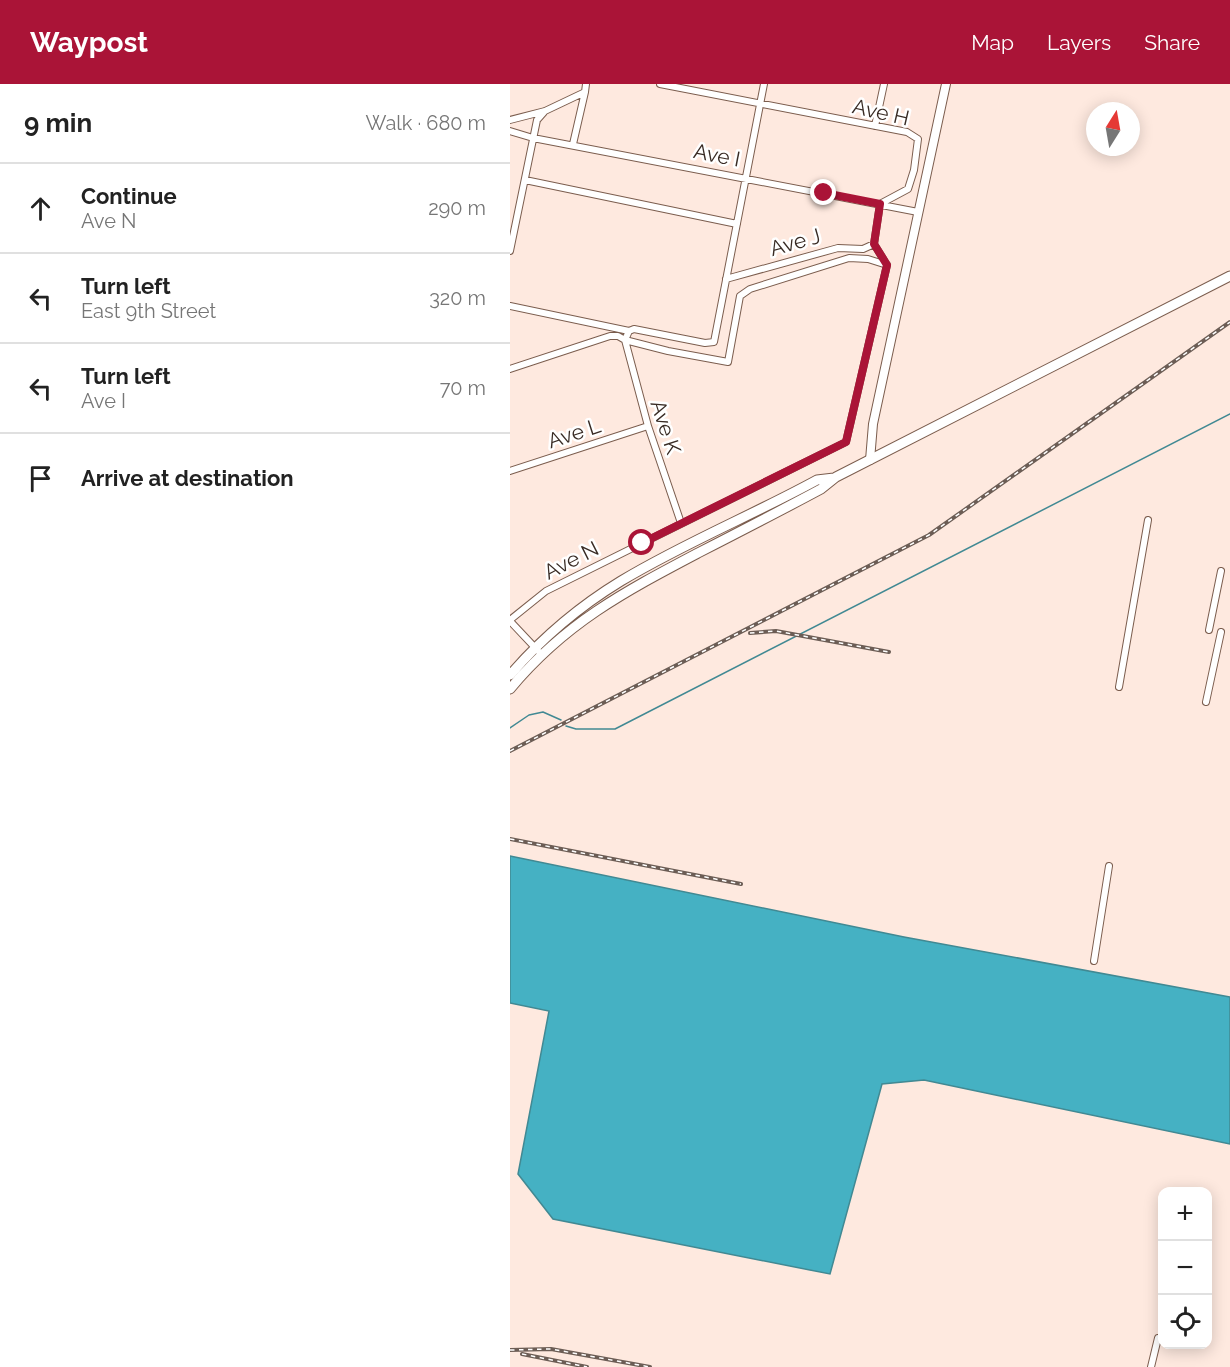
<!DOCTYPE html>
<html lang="en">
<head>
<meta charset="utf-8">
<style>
  body { margin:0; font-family:Raleway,sans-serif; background:#f6f6f6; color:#222 }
  .controls { position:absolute; right:18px; bottom:18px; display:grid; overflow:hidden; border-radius:12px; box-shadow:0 3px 15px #0003 }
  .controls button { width:54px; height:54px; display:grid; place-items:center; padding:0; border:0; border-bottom:2px solid #e0e0e0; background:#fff; color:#222; font:30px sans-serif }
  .compass { position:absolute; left:576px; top:18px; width:54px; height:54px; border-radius:50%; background:#fff; box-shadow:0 3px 15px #0003; rotate:11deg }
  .stop { position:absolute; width:18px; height:18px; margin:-14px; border:4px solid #aa1437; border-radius:50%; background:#fff }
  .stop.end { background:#aa1437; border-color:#fff; box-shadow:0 2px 6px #0008 }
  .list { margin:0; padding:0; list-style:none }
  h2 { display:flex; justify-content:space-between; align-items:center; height:78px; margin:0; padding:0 24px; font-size:26px }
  h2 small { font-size:20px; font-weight:400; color:#767676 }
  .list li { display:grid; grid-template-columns:39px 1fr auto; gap:18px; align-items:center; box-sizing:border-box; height:90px; padding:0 24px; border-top:2px solid #e0e0e0 }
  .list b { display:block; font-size:22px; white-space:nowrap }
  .list p { margin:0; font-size:20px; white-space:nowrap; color:#767676 }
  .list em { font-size:20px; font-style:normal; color:#767676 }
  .icon { flex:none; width:33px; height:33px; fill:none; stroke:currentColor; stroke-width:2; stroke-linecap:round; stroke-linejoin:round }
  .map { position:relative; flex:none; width:720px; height:1283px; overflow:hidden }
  header { display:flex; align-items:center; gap:36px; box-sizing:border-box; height:84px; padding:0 30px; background:#aa1437; color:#fff }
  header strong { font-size:28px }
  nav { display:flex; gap:33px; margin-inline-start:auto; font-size:21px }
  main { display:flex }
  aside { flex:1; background:#fff }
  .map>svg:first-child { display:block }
  .water { fill:#45b1c3; stroke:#418993; stroke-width:1.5 }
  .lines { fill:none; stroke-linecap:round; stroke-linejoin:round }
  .stream { stroke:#418993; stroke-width:1.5 }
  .street-casing { stroke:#7b5d4e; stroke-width:8 }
  .secondary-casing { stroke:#7b5d4e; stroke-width:10 }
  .primary-casing { stroke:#7b5d4e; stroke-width:11 }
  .street { stroke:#fff; stroke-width:6 }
  .secondary { stroke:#fff; stroke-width:8 }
  .primary { stroke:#fff; stroke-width:9 }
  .rail-casing { stroke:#6c5d55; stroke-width:4 }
  .rail { stroke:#fff; stroke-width:1.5; stroke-dasharray:4.5; stroke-linecap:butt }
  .route { stroke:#aa1437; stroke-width:8 }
  .labels { text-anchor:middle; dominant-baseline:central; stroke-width:5; stroke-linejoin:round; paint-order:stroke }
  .street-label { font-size:21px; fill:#382b24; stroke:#fff }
</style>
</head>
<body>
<header>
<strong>Waypost</strong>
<nav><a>Map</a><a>Layers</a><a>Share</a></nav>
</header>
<main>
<aside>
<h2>9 min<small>Walk · 680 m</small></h2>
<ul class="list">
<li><svg class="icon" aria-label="ahead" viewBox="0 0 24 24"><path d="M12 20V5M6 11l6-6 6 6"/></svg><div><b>Continue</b><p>Ave N</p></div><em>290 m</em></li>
<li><svg class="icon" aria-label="left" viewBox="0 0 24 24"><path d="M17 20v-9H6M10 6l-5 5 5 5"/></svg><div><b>Turn left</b><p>East 9th Street</p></div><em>320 m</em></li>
<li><svg class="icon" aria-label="left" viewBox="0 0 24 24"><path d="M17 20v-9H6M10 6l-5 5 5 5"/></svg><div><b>Turn left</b><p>Ave I</p></div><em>70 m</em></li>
<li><svg class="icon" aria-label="arrive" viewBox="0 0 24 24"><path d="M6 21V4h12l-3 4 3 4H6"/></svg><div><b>Arrive at destination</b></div></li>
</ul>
</aside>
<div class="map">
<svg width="720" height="1283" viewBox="0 0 720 1283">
  <rect width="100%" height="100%" fill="#fee9df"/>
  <path class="water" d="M0 772 394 853 720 913V1060L414 996 372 1000 320 1190 43 1135 8 1090 39 927 0 919Z"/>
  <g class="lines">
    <path class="stream" d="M56 642 66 645H105L720 330
      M0 644 19 631 33 628 51 636"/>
    <defs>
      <path id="street" d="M0 36 35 27 75 8 76 0
        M365 42 374 0
        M0 47 23 54 408 128
        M63 60 75 8
        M15 96 227 140
        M0 167 27 36 35 27
        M216 195 328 164 353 165 364 160
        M0 222 119 247 115 256 158 267 218 278 230 212 240 205 339 174 358 175 377 181
        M119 247 124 245 195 259 204 258 254 0
        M0 285 100 252H108L115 256 138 342 171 439
        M0 387 138 342
        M0 536 36 507 336 358 377 181 364 160 370 120 398 105 404 86 408 55 397 48 150 0
        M0 537 32 571
        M699 546 711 487
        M609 603 638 436
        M696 618 711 548
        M584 877 599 782
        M641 1283 648 1254"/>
      <path id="secondary" d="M360 376 363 340 436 0"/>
      <path id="primary" d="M0 591C32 554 70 522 111 497 174 459 243 431 307 396L324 394
        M0 605C55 539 114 508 188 469 229 448 270 427 311 405L326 393 720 192"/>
    </defs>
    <use href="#street" class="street-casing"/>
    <use href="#secondary" class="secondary-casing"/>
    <use href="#primary" class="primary-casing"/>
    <use href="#street" class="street"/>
    <use href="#secondary" class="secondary"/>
    <use href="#primary" class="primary"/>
    <defs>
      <path id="rail" d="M240 549 266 547 379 568
        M0 667 419 451 720 238
        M0 755 231 800
        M0 1266 41 1265 140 1283
        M12 1270 77 1283"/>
    </defs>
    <use href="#rail" class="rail-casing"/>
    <use href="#rail" class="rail"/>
  </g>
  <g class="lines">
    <path class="route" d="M132 459 336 358 377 181 364 160 370 120 314 109"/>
  </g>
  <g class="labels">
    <g class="street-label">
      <text transform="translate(371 28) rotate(13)">Ave H</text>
      <text transform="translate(207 71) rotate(11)">Ave I</text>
      <text transform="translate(285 158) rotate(-16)">Ave J</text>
      <text transform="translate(156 343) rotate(72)">Ave K</text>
      <text transform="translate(64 349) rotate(-18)">Ave L</text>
      <text transform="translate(61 476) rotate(-27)">Ave N</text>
    </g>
  </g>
</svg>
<div class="controls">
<button>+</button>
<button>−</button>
<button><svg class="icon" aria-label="locate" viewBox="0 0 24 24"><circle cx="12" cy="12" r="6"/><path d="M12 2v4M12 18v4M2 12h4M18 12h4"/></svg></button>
</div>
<svg class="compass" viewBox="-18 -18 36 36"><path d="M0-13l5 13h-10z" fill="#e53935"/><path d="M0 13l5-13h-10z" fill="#767676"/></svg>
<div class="stop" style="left:132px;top:459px"></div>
<div class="stop end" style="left:314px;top:109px"></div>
</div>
</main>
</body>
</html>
